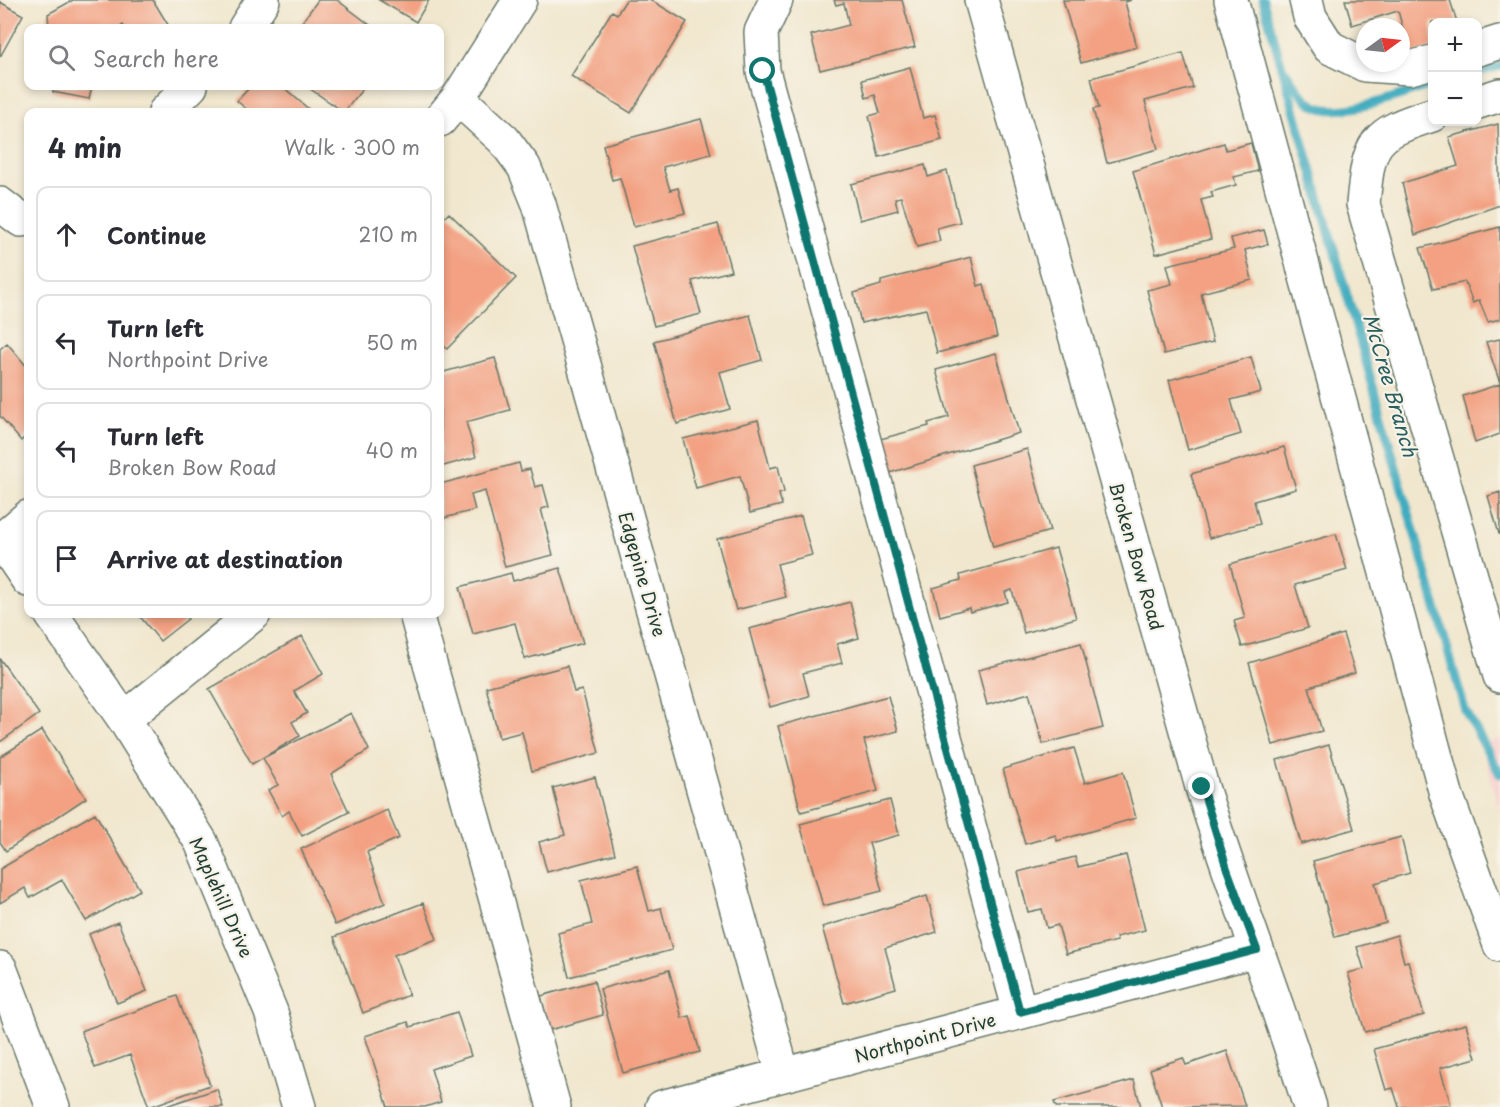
<!DOCTYPE html>
<html lang="en">
<head>
<meta charset="utf-8">
<style>
  body { margin:0; font-family:"Playpen Sans",sans-serif; background:#f7f7f7; color:#2b2b33 }
  .controls { position:absolute; right:18px; top:18px; display:grid; overflow:hidden; border-radius:12px; box-shadow:0 3px 9px #0003 }
  .controls button { width:54px; height:54px; display:grid; place-items:center; padding:0; border:0; border-bottom:2px solid #e1e1e2; background:#fff; color:#2b2b33; font:30px sans-serif }
  .compass { position:absolute; left:1356px; top:18px; width:54px; height:54px; border-radius:50%; background:#fff; box-shadow:0 3px 9px #0003; rotate:75deg }
  .stop { position:absolute; width:18px; height:18px; margin:-14px; border:4px solid #0f766e; border-radius:50%; background:#fff }
  .stop.end { background:#0f766e; border-color:#fff; box-shadow:0 2px 6px #0008 }
  .list { margin:0; padding:0; list-style:none }
  h2 { display:flex; justify-content:space-between; align-items:center; height:78px; margin:0; padding:0 24px; font-size:26px }
  h2 small { font-size:20px; font-weight:400; color:#7c7c81 }
  .list li { display:grid; grid-template-columns:39px 1fr auto; gap:18px; align-items:center; box-sizing:border-box; height:96px; margin:0 12px 12px; padding:0 12px; border:2px solid #e1e1e2; border-radius:12px }
  .list b { display:block; font-size:22px; white-space:nowrap }
  .list p { margin:0; font-size:20px; white-space:nowrap; color:#7c7c81 }
  .list em { font-size:20px; font-style:normal; color:#7c7c81 }
  .icon { flex:none; width:33px; height:33px; fill:none; stroke:currentColor; stroke-width:2; stroke-linecap:round; stroke-linejoin:round }
  .map { position:relative; flex:none; width:1500px; height:1107px; overflow:hidden }
  .search { position:absolute; background:#fff; box-shadow:0 3px 9px #0003; left:24px; top:24px; width:420px; height:66px; display:flex; align-items:center; gap:15px; box-sizing:border-box; padding:0 21px; border-radius:12px; color:#7c7c81; font-size:22px }
  .panel { position:absolute; background:#fff; box-shadow:0 3px 9px #0003; left:24px; top:108px; width:420px; height:510px; border-radius:12px }
  .map>svg:first-child { display:block }
  .built { fill:#f7d0ce }
  .lines { fill:none; stroke-linecap:round; stroke-linejoin:round }
  .stream { stroke:#40acbf; stroke-width:9 }
  .building { fill:#f3a182 }
  .minor-casing { stroke:#68786a; stroke-width:36 }
  .minor { stroke:#fff; stroke-width:33 }
  .route { stroke:#0f766e; stroke-width:8 }
  .labels { text-anchor:middle; dominant-baseline:central; stroke-width:4.5; stroke-linejoin:round; paint-order:stroke }
  .street-label { font-size:18px; fill:#1f3d34; stroke:#f7f3e8 }
  .water-label { font-size:20px; font-style:italic; fill:#295e5e; stroke:#f7f3e8 }
</style>
</head>
<body>
<div class="map">
<svg width="1500" height="1107" viewBox="0 0 1500 1107">
  <rect width="100%" height="100%" fill="#f7f3e8"/>
  <filter id="ink" filterUnits="userSpaceOnUse"><feTurbulence type="fractalNoise" baseFrequency=".0167" numOctaves="2"/><feDisplacementMap in="SourceGraphic" scale="12" xChannelSelector="R" yChannelSelector="G"/><feConvolveMatrix kernelMatrix="1 2 1 2 8 2 1 2 1" color-interpolation-filters="sRGB"/></filter>
  <filter id="wash" filterUnits="userSpaceOnUse"><feTurbulence type="fractalNoise" baseFrequency=".008" numOctaves="4" result="noise"/><feDisplacementMap in="SourceGraphic" scale="24" xChannelSelector="R" yChannelSelector="G"/><feGaussianBlur stdDeviation="1.35" result="paint"/><feColorMatrix in="noise" values="0 0 0 0 0 0 0 0 0 0 0 0 0 0 0 0 0 1.4 0 .05"/><feComposite in="paint" operator="in"/></filter>
  <g filter="url(#wash)">
    <rect width="100%" height="100%" fill="#f1e7ce"/>
    <path class="built" d="M1500 739V815L1482 743Z"/>
    <g class="lines">
      <path class="stream" d="M1263 0 1465 710 1500 774
        M1286 72C1294 84 1304 101 1318 107 1345 118 1404 93 1432 85
        M1478 72 1500 66"/>
    </g>
    <g id="blocks">
      <path class="building" d="M73 0H153L170 28H125L123 25 116 28H49L48 14Z
        M318 0H337L374 28H302L299 26Z
        M379 0H429L416 22Z
        M626 0H651L687 22 631 113 571 76 612 11 617 14Z
        M834 0H902L915 47 820 70 811 35 849 25 844 3 836 5Z
        M1063 0H1131L1125 2 1137 47 1081 63Z
        M1345 0H1450L1457 22H1432V47L1410 54 1398 11 1352 25Z
        M0 2 23 15 0 57Z
        M1183 53 1193 88 1145 101 1158 149 1107 163 1093 109 1099 108 1091 78Z
        M910 67 923 118 935 115 942 140 879 157 869 116 880 113 875 95 866 98 862 80Z
        M52 86H92L89 99 53 92Z
        M251 86H282L312 112H250L237 101Z
        M306 86H365L344 112Z
        M701 119 711 154 663 167 670 190 678 188 685 213 634 227 620 178 612 180 603 145Z
        M1498 124 1500 205 1415 235 1402 183 1458 166 1449 137Z
        M1224 143 1226 150 1251 143 1258 171 1234 177 1236 185 1211 192 1213 197 1201 200 1211 239 1156 254 1133 171Z
        M925 165 928 177 947 171 960 222 937 228 940 241 917 247 901 197 895 198 898 210 860 220 851 184Z
        M449 213 516 278 447 349 440 342V222Z
        M718 224 731 271 692 281 701 314 654 326 632 246Z
        M1500 227V319L1488 322 1479 300 1473 303 1465 282 1433 289 1420 248Z
        M1264 230 1268 244 1245 250 1252 280 1201 293 1213 342 1164 354 1147 290 1172 284 1167 265 1234 249 1231 238Z
        M971 257 978 286 984 284 997 337 937 353 926 309 861 323 854 293 881 285V281Z
        M750 315 762 360 720 372 730 409 677 424 654 341Z
        M1500 339V383L1486 342Z
        M7 343 28 368V434L21 441 0 416V349Z
        M996 353 1019 433 883 475 873 441 929 426 928 423 949 417 936 370Z
        M1251 357 1261 392 1231 400 1241 434 1188 450 1169 380Z
        M495 358 510 410 466 422 476 457 440 467V373Z
        M1500 384V434L1475 443 1463 396Z
        M758 420 770 468 778 466 784 492 779 494 782 505 750 513 740 476 696 488 683 439Z
        M1284 447 1296 489 1254 501 1260 524 1209 538 1191 474Z
        M1027 449 1050 531 993 547 971 465Z
        M519 463 521 471 530 469 535 487 543 485 549 507 541 509 553 555 505 567 485 491 471 495 475 510 440 519V484Z
        M1500 492V534H1499L1488 496Z
        M801 516 812 555 777 564 786 597 736 610 717 539Z
        M1336 534 1347 570 1295 585 1308 628 1242 647 1234 621 1245 618 1230 564Z
        M1056 548 1076 618 1024 633 1012 590 1005 592 1008 602 970 612 969 608 940 616 933 588 961 580 960 575Z
        M560 568 583 643 525 659 515 623 473 634 460 587 511 573 513 581Z
        M850 602 859 638 837 644 842 663 803 673 809 696 770 707 749 629Z
        M138 614H184L188 619 160 641Z
        M1343 634 1355 673 1309 687 1322 731 1273 745 1249 663Z
        M302 636 323 674 294 691 307 713 292 722 300 736 252 764 209 689Z
        M1081 643 1103 728 1043 744 1029 693 987 705 978 670Z
        M0 659 39 714 0 742Z
        M567 666 574 692 582 690 599 753 532 771 522 732 499 738 486 687Z
        M888 696 898 731 864 740 878 791 801 812 778 726Z
        M351 713 369 750 331 774 349 812 302 836 289 811 282 816 268 790 278 785 263 758Z
        M42 730 86 798 6 851 0 842V757Z
        M1329 745 1354 829 1301 844 1277 760Z
        M1074 748 1085 783 1123 772 1136 818 1057 841 1056 835 1025 844 1003 769Z
        M595 777 615 854 547 872 539 842 565 835 553 788Z
        M890 800 899 835 869 843 882 891 823 906 800 824Z
        M387 810 399 838 367 852 385 903 335 925 301 849Z
        M95 813 140 890 86 921 62 880 30 898 25 888 0 903V869Z
        M1401 837 1410 873 1375 883 1386 923 1335 937 1313 861Z
        M1126 855 1145 930 1116 937 1117 941 1066 954 1058 925 1047 928 1042 909 1028 912 1018 872 1075 857 1078 867Z
        M637 866 649 911 661 908 672 950 569 977 558 933 592 924 581 880Z
        M927 896 937 932 885 948 896 988 844 1003 822 927Z
        M423 903 437 939 394 955 409 995 363 1013 334 937Z
        M118 922 147 991 117 1003 89 934Z
        M1397 935 1404 962 1408 961 1424 1015 1365 1032 1348 973 1364 969 1357 947Z
        M669 970 682 1018 690 1016 700 1052 623 1073 600 989Z
        M594 981 603 1015 550 1030 541 996Z
        M177 996 210 1085 149 1107 130 1055 95 1068 81 1031Z
        M457 1012 471 1056 431 1069 441 1102 425 1107H388L365 1036 408 1022 410 1027Z
        M1466 1024 1476 1058 1440 1068 1451 1105 1399 1107 1393 1088 1386 1090 1374 1049Z
        M1227 1051 1245 1106 1162 1107 1150 1069 1183 1058 1186 1065Z
        M1134 1080 1141 1107H1056L1054 1102Z
        M217 1089 223 1107H163Z"/>
    </g>
  </g>
  <g filter="url(#ink)">
    <use href="#blocks" fill-opacity="0" stroke="#68786a" stroke-width="1.5"/>
    <g class="lines">
      <defs>
        <path id="minor" d="M776 0 761 32 763 71 1020 1012
          M981 0 1202 787C1235 895 1277 999 1310 1107
          M1231 0 1446 794 1500 945
          M1306 0 1310 17 1329 47 1365 65 1410 68 1432 62
          M245 28 263 0
          M1478 49 1500 42
          M458 98 504 140 524 167 539 204 783 1074
          M1478 102 1500 95
          M165 112 191 86
          M1432 115C1372 134 1369 141 1363 204L1500 676
          M440 120 458 98 520 0
          M0 204 21 220 28 219
          M0 539 28 580
          M1 540 28 517
          M51 614 124 719 201 842 271 1012 299 1107
          M416 614 554 1107
          M124 719 254 614
          M0 968 53 1107
          M662 1107 1257 950"/>
      </defs>
      <use href="#minor" class="minor-casing"/>
      <use href="#minor" class="minor"/>
    </g>
  </g>
  <g class="lines" filter="url(#ink)">
    <path class="route" d="M763 71 1020 1012 1257 950 1227 869 1202 787"/>
  </g>
  <g class="labels">
    <g class="street-label">
      <text transform="translate(1137 556) rotate(74)">Broken Bow Road</text>
      <text transform="translate(643 574) rotate(74)">Edgepine Drive</text>
      <text transform="translate(222 897) rotate(66)">Maplehill Drive</text>
      <text transform="translate(925 1037) rotate(-15)">Northpoint Drive</text>
    </g>
    <g class="water-label">
      <text transform="translate(1391 385) rotate(74)">McCree Branch</text>
    </g>
  </g>
</svg>
<div class="controls">
<button>+</button>
<button>−</button>
</div>
<svg class="compass" viewBox="-18 -18 36 36"><path d="M0-13l5 13h-10z" fill="#e53935"/><path d="M0 13l5-13h-10z" fill="#7c7c81"/></svg>
<div class="stop" style="left:763px;top:71px"></div>
<div class="stop end" style="left:1202px;top:787px"></div>
<div class="search"><svg class="icon" aria-label="search" viewBox="0 0 24 24"><circle cx="10" cy="10" r="6"/><path d="M15 15l6 6"/></svg>Search here</div>
<section class="panel">
<h2>4 min<small>Walk · 300 m</small></h2>
<ul class="list">
<li><svg class="icon" aria-label="ahead" viewBox="0 0 24 24"><path d="M12 20V5M6 11l6-6 6 6"/></svg><div><b>Continue</b></div><em>210 m</em></li>
<li><svg class="icon" aria-label="left" viewBox="0 0 24 24"><path d="M17 20v-9H6M10 6l-5 5 5 5"/></svg><div><b>Turn left</b><p>Northpoint Drive</p></div><em>50 m</em></li>
<li><svg class="icon" aria-label="left" viewBox="0 0 24 24"><path d="M17 20v-9H6M10 6l-5 5 5 5"/></svg><div><b>Turn left</b><p>Broken Bow Road</p></div><em>40 m</em></li>
<li><svg class="icon" aria-label="arrive" viewBox="0 0 24 24"><path d="M6 21V4h12l-3 4 3 4H6"/></svg><div><b>Arrive at destination</b></div></li>
</ul>
</section>
</div>
</body>
</html>
